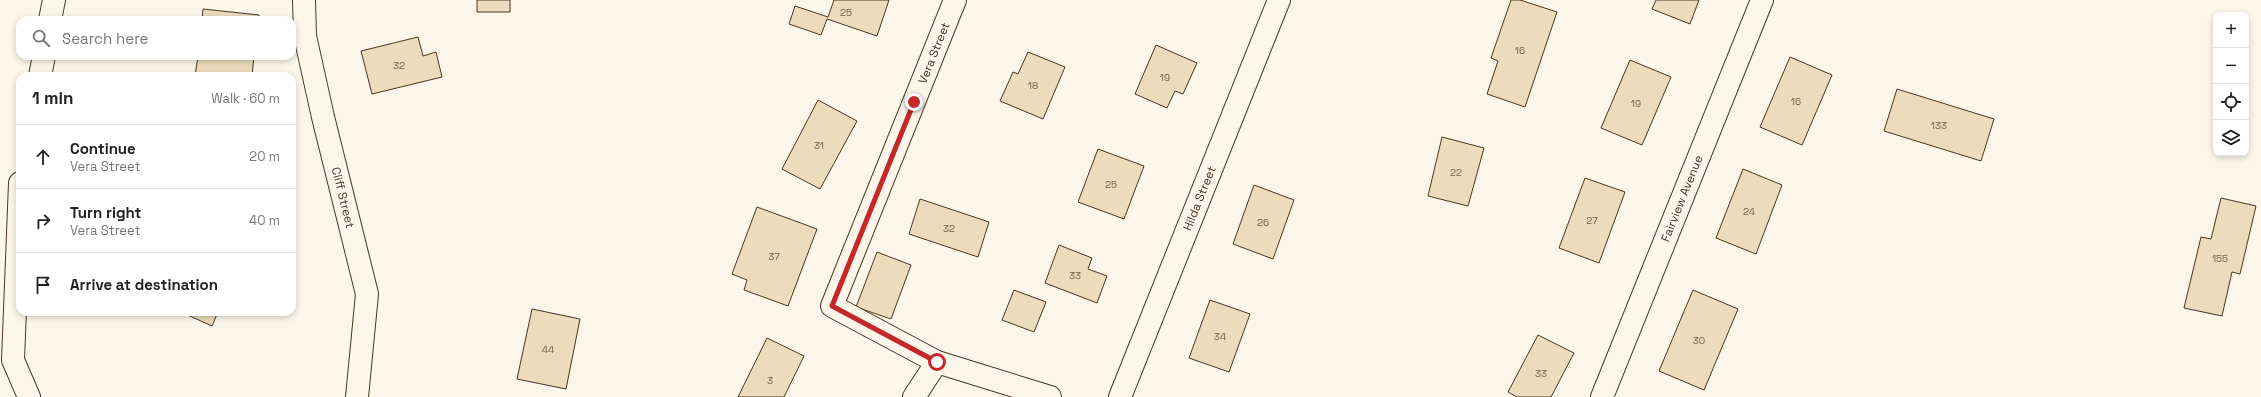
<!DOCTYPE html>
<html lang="en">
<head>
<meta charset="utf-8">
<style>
  body { margin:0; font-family:"Space Grotesk",sans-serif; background:#f2f2f2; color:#222 }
  .controls { position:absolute; right:12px; top:12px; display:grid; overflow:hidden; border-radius:8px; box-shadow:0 2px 6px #0003 }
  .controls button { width:36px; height:36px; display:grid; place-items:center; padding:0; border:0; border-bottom:1px solid #e0e0e0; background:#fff; color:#222; font:20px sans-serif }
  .stop { position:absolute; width:12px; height:12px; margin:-9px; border:3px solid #c62828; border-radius:50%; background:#fff }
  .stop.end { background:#c62828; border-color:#fff; box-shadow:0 1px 4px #0008 }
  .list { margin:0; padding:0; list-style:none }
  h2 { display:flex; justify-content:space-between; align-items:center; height:52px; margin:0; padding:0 16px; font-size:17px }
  h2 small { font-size:13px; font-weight:400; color:#767676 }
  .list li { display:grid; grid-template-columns:26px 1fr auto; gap:12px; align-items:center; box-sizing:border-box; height:64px; padding:0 16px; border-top:1px solid #e0e0e0 }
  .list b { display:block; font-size:15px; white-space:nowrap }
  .list p { margin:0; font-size:13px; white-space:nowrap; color:#767676 }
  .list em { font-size:13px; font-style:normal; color:#767676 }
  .icon { flex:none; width:22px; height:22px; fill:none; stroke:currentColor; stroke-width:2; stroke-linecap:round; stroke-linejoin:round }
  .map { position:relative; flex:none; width:2261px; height:397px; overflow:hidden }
  .search { position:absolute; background:#fff; box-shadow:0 2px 6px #0003; left:16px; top:16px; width:280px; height:44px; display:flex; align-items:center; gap:10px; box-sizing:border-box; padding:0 14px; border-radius:12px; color:#767676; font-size:15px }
  .panel { position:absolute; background:#fff; box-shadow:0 2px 6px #0003; left:16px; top:72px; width:280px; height:244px; border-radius:12px }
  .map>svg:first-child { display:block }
  .building { fill:#ecdcbc; stroke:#4a3520 }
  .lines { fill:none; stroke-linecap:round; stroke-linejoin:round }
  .minor-casing { stroke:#4a3520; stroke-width:24 }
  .minor { stroke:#fbf6e9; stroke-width:22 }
  .route { stroke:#c62828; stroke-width:5 }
  .labels { text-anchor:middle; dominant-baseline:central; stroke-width:3; stroke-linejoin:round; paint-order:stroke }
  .number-label { font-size:10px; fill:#725f47 }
  .street-label { font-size:12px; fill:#4a3520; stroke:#fbf6e9 }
</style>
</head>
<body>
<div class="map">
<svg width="2261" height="397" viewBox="0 0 2261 397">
  <rect width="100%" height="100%" fill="#fbf6e9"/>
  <path class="building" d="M477 0H510V12H477Z
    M834 0H889L877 36 827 19 821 35 789 24 795 6 828 17Z
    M1511 0H1520L1557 12 1525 107 1487 94 1498 61 1491 58Z
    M1656 0H1699L1690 24 1652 9Z
    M203 9 259 15V20H202Z
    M418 37 423 56 436 52 442 77 372 94 361 51Z
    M1156 45 1197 63 1183 94 1175 91 1167 108 1135 94Z
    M1028 52 1065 67 1043 119 1000 101 1013 72 1018 74Z
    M198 56H254L252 76H195Z
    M1790 57 1832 75 1802 145 1760 127Z
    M1630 60 1671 77 1642 145 1601 128Z
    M1897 89 1994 119 1981 161 1884 131Z
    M818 100 857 121 820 189 782 169Z
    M1442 137 1484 148 1468 206 1428 196Z
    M1098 149 1144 166 1124 219 1078 202Z
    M1743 169 1782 185 1756 254 1716 238Z
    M1585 178 1625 192 1599 263 1559 248Z
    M1254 185 1294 200 1273 259 1233 244Z
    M2221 198 2256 206 2240 274 2232 272 2222 316 2184 308 2201 237 2211 239Z
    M920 199 989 222 978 257 909 234Z
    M757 207 817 229 788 306 744 290 747 280 732 274Z
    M1059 245 1092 258 1088 269 1107 276 1097 303 1045 283Z
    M877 252 911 265 891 319 856 307Z
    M1014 290 1046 302 1034 332 1002 320Z
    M1693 290 1738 309 1704 390 1659 371Z
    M1210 300 1250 314 1229 372 1189 358Z
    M532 309 580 319 566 389 517 379Z
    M181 312H218L212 326Z
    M1538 335 1574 353 1551 397H1517L1508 392Z
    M767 338 804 356 784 397H738Z"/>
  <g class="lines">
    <defs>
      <g id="minor">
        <path id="s1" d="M304 0 305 36 323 117 367 294 357 397"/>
        <path d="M955 0 832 306 937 362 1050 397"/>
        <path d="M50 20 54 0"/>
        <path d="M40 76 44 56"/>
        <path d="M20 183 13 360 29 397"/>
        <path d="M914 397 937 362"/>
        <path id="s2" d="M1120 397 1279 0"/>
        <path id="s3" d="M1602 397 1762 0"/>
      </g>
    </defs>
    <use href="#minor" class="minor-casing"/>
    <use href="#minor" class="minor"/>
  </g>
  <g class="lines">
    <path class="route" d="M914 102 832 306 937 362"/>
  </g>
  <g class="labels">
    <g class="number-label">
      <text x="846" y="12">25</text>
      <text x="1520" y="50">16</text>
      <text x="399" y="65">32</text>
      <text x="1165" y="77">19</text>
      <text x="1033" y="85">18</text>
      <text x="1796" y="101">16</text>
      <text x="1636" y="103">19</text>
      <text x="1939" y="125">133</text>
      <text x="819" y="145">31</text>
      <text x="1456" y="172">22</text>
      <text x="1111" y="184">25</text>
      <text x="1749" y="211">24</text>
      <text x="1592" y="220">27</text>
      <text x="1263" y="222">26</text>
      <text x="949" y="228">32</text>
      <text x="774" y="256">37</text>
      <text x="2220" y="258">155</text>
      <text x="1075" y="275">33</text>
      <text x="1220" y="336">34</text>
      <text x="1699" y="340">30</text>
      <text x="548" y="349">44</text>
      <text x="1541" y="373">33</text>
      <text x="770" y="380">3</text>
    </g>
    <g class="street-label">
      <text transform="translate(934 53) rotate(-68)">Vera Street</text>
      <text stroke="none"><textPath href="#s1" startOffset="202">Cliff Street</textPath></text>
      <text stroke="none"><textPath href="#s2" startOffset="214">Hilda Street</textPath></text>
      <text stroke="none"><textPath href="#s3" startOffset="214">Fairview Avenue</textPath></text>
    </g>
  </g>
</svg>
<div class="controls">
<button>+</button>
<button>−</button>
<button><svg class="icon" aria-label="locate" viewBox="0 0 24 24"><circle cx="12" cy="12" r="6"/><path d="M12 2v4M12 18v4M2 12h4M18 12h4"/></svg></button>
<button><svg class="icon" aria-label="layers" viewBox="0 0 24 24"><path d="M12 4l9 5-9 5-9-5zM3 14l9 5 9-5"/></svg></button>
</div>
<div class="stop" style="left:937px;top:362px"></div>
<div class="stop end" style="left:914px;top:102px"></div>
<div class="search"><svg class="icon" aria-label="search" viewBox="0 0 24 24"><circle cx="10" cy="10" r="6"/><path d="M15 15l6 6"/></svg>Search here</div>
<section class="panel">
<h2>1 min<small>Walk · 60 m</small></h2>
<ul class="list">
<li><svg class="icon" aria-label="ahead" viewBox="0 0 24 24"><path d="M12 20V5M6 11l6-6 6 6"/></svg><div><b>Continue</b><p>Vera Street</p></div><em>20 m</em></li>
<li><svg class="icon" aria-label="right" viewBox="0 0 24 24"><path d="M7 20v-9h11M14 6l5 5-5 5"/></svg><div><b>Turn right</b><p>Vera Street</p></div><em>40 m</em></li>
<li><svg class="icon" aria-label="arrive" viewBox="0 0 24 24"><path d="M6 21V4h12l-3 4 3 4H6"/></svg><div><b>Arrive at destination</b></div></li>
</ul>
</section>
</div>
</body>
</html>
